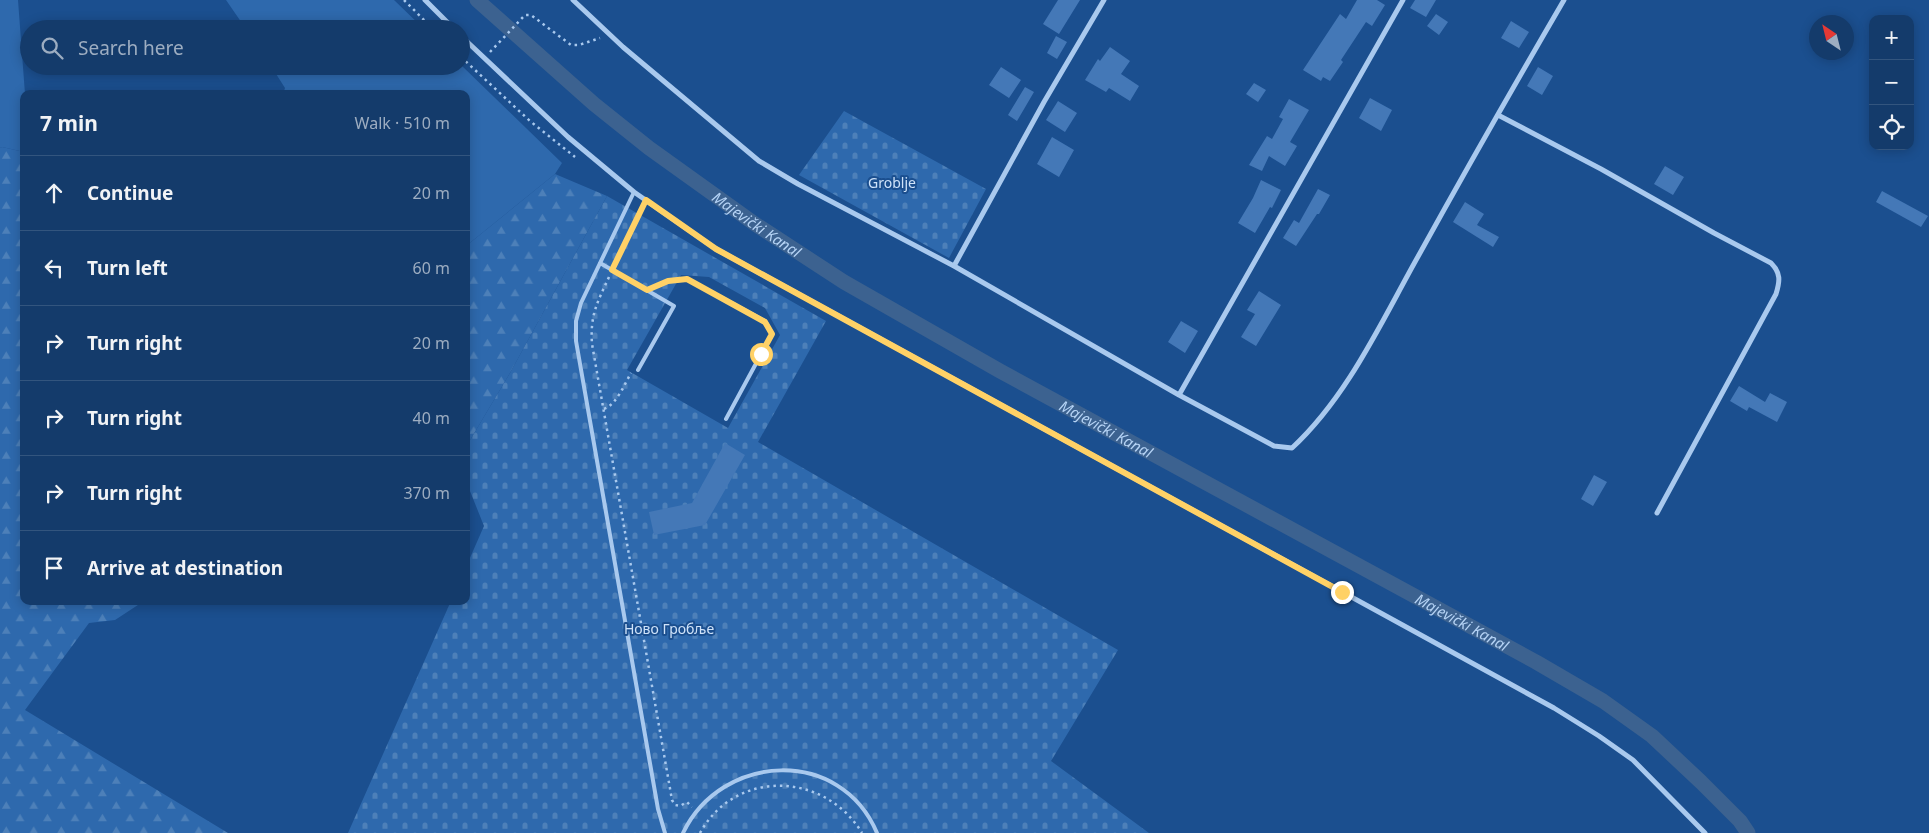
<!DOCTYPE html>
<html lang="en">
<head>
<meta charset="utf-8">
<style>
  body { margin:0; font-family:"Noto Sans",sans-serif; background:#214673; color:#f1f3f6 }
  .controls { position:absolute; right:15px; top:15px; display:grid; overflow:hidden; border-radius:10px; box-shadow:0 2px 12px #0003 }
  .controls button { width:45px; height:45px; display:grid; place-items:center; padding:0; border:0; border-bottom:1px solid #33557e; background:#143b6b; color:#f1f3f6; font:25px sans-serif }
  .compass { position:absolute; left:1809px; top:15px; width:45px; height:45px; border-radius:50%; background:#143b6b; box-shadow:0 2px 12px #0003; rotate:325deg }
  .stop { position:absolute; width:15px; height:15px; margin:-11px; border:4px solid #ffd166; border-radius:50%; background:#fff }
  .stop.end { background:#ffd166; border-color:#fff; box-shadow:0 1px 5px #0008 }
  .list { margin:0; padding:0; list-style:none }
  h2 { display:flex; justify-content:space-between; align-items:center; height:65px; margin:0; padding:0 20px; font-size:21px }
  h2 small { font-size:16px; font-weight:400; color:#9dadc1 }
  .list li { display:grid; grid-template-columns:32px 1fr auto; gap:15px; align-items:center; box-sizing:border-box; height:75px; padding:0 20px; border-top:1px solid #33557e }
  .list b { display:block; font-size:19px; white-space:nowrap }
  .list em { font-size:16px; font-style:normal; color:#9dadc1 }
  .icon { flex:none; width:28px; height:28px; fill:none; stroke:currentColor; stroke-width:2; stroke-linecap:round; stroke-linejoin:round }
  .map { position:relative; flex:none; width:1929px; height:833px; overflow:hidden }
  .search { position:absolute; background:#143b6b; box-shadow:0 2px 12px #0003; left:20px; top:20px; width:450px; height:55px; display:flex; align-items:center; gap:12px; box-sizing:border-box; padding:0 18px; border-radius:28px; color:#9dadc1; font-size:19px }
  .panel { position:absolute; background:#143b6b; box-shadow:0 2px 12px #0003; left:20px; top:90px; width:450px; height:515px; border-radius:10px }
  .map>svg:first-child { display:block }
  .green { fill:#2e69ad }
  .forest { fill:url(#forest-firs) }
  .cemetery { fill:url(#cemetery-stones); fill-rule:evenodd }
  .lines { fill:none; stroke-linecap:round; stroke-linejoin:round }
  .canal { stroke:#3c6290; stroke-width:15 }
  .building { fill:#4478b7 }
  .path { stroke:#a9c9ee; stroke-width:2.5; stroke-dasharray:2.5 4; stroke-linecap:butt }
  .lane { stroke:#a9c9ee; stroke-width:4 }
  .street { stroke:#a9c9ee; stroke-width:5 }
  .route { stroke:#ffd166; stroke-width:6 }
  .labels { text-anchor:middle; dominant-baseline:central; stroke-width:4; stroke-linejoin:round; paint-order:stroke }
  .park-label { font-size:14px; fill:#cfe3fa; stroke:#1b4f8f }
  .water-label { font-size:15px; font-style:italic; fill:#b5d3f5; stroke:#1b4f8f }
</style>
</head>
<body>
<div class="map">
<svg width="1929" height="833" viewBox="0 0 1929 833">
  <defs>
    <pattern id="forest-firs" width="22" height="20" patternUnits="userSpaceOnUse" patternTransform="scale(1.25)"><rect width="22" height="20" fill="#2e69ad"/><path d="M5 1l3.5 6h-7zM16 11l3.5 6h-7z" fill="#4d80b9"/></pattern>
    <pattern id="cemetery-stones" width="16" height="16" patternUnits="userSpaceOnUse" patternTransform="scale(1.25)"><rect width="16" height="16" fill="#2e69ad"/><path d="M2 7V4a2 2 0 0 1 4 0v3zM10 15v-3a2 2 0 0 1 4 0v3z" fill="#4d80b9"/></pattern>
  </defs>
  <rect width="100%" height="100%" fill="#1b4f8f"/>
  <path class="green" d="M0 0H18L25 94 24 152 2 147 0 148Z
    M226 0H394L424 29H246Z
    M461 65 562 163 555 174 466 246V94H283L285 88 271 66Z"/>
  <path class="forest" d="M2 147 24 152V601H144L115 620 89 623 25 710 228 833H0V148Z
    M555 174 607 196 510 373 466 447V246Z"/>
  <path class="cemetery" d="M844 111 986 189 949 258 799 175Z
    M607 196 826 321 758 442 1118 650 1051 761 1149 833H348L451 601H466V567L484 526 466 481V447L510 373ZM681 275 709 277 765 308 780 335 728 428 627 370Z"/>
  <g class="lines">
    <path class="canal" id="s1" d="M477 0 594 104 649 148 755 224 844 282 1000 371 1536 662 1603 701 1652 736 1701 782 1740 821 1748 833"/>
  </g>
  <path class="building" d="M1058 0H1080L1059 34 1043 24Z
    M1357 0H1377L1385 5 1372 26 1366 22 1341 60 1343 62 1330 81 1323 77 1321 81 1303 70 1340 14 1346 19Z
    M1415 0H1436L1426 17 1410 8Z
    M1436 14 1448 22 1439 35 1427 26Z
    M1511 21 1529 32 1519 48 1501 38Z
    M1056 36 1067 42 1057 59 1047 53Z
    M1110 47 1130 61 1121 74 1139 86 1130 101 1109 88 1106 92 1085 80 1098 59 1100 61Z
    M1001 67 1021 80 1009 98 989 85Z
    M1538 67 1553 76 1542 95 1527 86Z
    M1254 83 1266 90 1258 102 1246 94Z
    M1025 87 1034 92 1017 121 1008 115Z
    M1370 98 1392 110 1381 131 1359 118Z
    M1289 99 1309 110 1290 142 1297 146 1285 166 1269 156 1262 171 1249 165 1267 136 1272 139 1283 119 1279 117Z
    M1058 101 1077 113 1065 132 1046 120Z
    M1052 137 1074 150 1059 177 1037 164Z
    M1665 166 1684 177 1673 195 1654 184Z
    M1261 180 1281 190 1272 208 1270 207 1255 233 1238 223 1253 198Z
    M1318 189 1330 195 1319 214H1317L1296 246 1283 238 1294 220 1299 223Z
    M1882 191 1928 216 1921 227 1876 202Z
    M1465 202 1484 214 1477 225 1499 237 1493 247 1453 222Z
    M1259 291 1281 305 1256 346 1241 337 1255 314 1247 310Z
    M1181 321 1198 331 1185 353 1168 342Z
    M1739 386 1765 402 1770 393 1787 402 1777 422 1749 407 1747 411 1730 401Z
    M725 443 745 455 705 525 654 535 649 512 692 503Z
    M1594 475 1607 482 1593 506 1581 499Z"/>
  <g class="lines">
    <path class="path" d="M404 0 433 29
      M490 52 525 15H531L571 45H579L600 38
      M461 57 530 121 575 157
      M616 263 641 209
      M609 277C597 303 590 315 592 344L672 800 675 805 680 806 687 802 692 807
      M604 409C617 404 624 385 631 373
      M700 833C736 768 825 772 862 833"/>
    <path class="lane" d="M634 192 581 303 576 321V341L658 809 665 833
      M600 263 674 306 638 370
      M647 290 668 281 687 279 765 321 772 334 726 419
      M683 833C722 752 841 747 877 833"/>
    <path class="street" d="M425 0 454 29
      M573 0 623 47 759 161 798 184 954 266 1179 395 1274 446 1292 448C1349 395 1382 320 1420 253 1467 168 1515 84 1564 0
      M461 36 568 137 634 192 716 249 1554 708 1599 736 1633 760 1705 833
      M1498 115 1601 169 1714 233 1771 263C1781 273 1780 281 1776 294L1657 513
      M954 266 1044 102 1104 0
      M1179 395 1403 0"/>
  </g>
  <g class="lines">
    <path class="route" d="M761 354 772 334 765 322 687 279 668 281 647 290 612 270 646 200 716 249 1342 592"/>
  </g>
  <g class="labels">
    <g class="park-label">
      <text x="892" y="182">Groblje</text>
      <text x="669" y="628">Ново Гробље</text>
    </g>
    <g class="water-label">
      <text stroke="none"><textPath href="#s1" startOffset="359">Majevički Kanal</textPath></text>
      <text stroke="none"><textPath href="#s1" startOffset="764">Majevički Kanal</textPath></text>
      <text stroke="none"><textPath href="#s1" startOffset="1169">Majevički Kanal</textPath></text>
    </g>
  </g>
</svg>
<div class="controls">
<button>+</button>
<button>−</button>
<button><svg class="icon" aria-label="locate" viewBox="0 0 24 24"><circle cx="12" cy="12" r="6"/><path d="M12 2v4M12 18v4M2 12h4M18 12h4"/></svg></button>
</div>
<svg class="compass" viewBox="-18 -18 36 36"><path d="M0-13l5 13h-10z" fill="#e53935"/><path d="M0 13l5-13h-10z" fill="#9dadc1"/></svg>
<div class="stop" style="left:761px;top:354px"></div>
<div class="stop end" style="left:1342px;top:592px"></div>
<div class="search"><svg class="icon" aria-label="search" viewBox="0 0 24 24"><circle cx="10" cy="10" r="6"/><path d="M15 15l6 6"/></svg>Search here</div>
<section class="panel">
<h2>7 min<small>Walk · 510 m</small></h2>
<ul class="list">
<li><svg class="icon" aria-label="ahead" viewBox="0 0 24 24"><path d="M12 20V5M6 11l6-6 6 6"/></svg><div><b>Continue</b></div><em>20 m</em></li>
<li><svg class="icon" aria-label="left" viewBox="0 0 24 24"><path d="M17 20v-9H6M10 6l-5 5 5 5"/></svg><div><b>Turn left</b></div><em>60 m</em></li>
<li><svg class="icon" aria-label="right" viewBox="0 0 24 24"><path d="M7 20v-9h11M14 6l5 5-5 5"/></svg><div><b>Turn right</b></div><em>20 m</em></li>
<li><svg class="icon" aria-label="right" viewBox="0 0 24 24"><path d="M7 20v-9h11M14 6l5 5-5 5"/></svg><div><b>Turn right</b></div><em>40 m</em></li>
<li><svg class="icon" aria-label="right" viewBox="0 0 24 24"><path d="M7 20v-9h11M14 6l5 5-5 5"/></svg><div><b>Turn right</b></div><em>370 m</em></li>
<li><svg class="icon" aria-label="arrive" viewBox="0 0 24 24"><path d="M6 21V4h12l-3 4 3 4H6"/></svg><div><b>Arrive at destination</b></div></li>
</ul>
</section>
</div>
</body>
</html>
